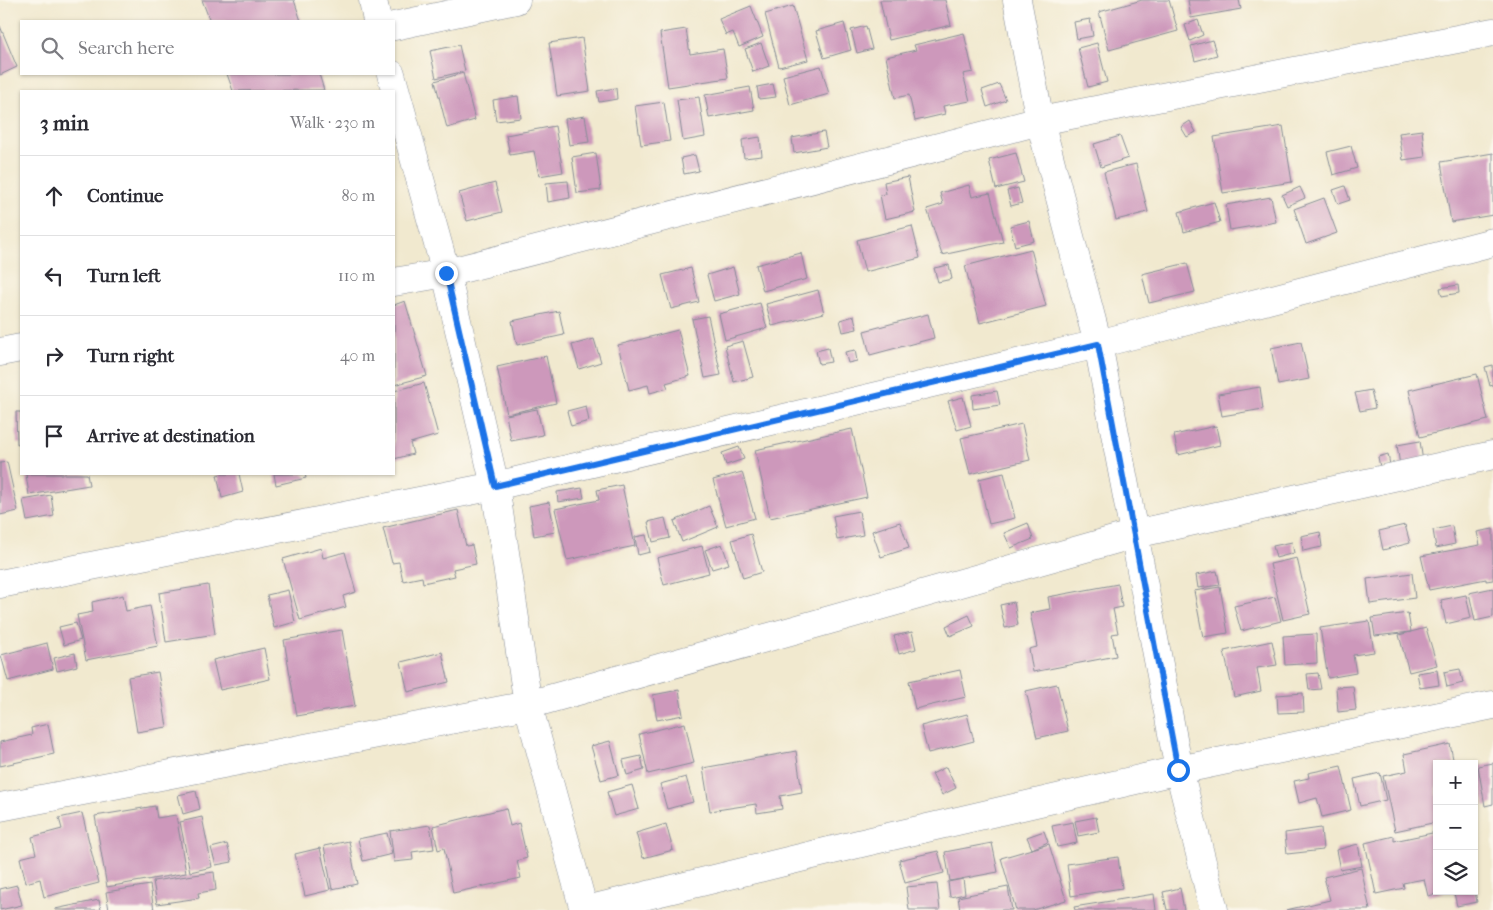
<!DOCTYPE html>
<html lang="en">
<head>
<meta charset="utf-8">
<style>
  body { margin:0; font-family:"IM FELL French Canon",serif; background:#f2f2f3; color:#2b2b33 }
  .controls { position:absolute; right:15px; bottom:15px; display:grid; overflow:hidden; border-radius:0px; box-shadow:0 1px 4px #0004 }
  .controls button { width:45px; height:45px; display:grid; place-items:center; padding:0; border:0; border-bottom:1px solid #e1e1e2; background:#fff; color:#2b2b33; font:25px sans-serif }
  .stop { position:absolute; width:15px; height:15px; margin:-11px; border:4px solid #1a73e8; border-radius:50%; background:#fff }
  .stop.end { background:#1a73e8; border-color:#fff; box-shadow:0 1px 5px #0008 }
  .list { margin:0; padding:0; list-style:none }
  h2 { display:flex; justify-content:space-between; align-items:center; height:65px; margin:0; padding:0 20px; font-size:21px }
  h2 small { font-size:16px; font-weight:400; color:#7c7c81 }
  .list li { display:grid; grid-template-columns:32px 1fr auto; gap:15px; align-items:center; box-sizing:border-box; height:80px; padding:0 20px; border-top:1px solid #e1e1e2 }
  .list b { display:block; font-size:19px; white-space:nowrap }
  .list em { font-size:16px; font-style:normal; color:#7c7c81 }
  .icon { flex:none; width:28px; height:28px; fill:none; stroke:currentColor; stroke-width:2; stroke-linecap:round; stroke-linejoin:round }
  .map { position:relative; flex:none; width:1493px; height:910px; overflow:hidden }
  .search { position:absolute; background:#fff; box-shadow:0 1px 4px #0004; left:20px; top:20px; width:375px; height:55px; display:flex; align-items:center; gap:12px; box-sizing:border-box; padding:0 18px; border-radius:0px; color:#7c7c81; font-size:19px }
  .panel { position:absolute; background:#fff; box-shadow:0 1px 4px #0004; left:20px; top:90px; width:375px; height:385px; border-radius:0px }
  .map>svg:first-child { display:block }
  .building { fill:#cd98bb }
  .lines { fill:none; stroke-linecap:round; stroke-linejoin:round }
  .minor-casing { stroke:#868c96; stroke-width:29 }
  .minor { stroke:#fff; stroke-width:28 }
  .route { stroke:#1a73e8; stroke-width:6 }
</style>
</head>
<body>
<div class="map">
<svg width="1493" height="910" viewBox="0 0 1493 910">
  <rect width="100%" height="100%" fill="#fbf7ec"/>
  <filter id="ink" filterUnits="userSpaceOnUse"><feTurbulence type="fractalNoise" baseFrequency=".02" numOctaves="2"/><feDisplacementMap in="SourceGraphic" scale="10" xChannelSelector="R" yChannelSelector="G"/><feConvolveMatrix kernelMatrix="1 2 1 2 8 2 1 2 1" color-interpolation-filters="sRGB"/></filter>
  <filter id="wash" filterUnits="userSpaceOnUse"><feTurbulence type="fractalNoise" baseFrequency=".0096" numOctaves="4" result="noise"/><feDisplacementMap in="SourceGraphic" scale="20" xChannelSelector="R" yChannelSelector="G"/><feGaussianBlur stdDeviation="1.12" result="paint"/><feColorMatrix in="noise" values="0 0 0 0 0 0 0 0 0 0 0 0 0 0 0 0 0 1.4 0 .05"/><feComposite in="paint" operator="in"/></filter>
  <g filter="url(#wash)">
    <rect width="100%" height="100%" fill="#f1e9cf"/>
    <g id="blocks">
      <path class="building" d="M202 0H294L301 21H210Z
        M880 0H945L951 25 889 40Z
        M1142 0H1169L1178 31 1109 50 1099 12Z
        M1188 0H1239L1241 9 1191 18Z
        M751 6 763 37 739 47 733 32 726 35 719 19Z
        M793 6 808 60 779 67 765 14Z
        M1090 19 1093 36 1077 39 1074 22Z
        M1198 20 1203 35 1190 41 1185 25Z
        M844 23 851 50 824 58 816 31Z
        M0 26 17 67 0 75Z
        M866 26 872 49 857 53 851 30Z
        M686 29 690 54 723 49 728 78 668 87 660 33Z
        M964 33 973 72 963 74 970 101 943 106 945 114 915 121 909 95 895 98 886 57 916 50 914 45Z
        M582 38 590 91 557 96 549 43Z
        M1212 40 1217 55 1195 61 1191 46Z
        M761 43 769 66 753 72 745 49Z
        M1097 43 1107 82 1088 87 1078 48Z
        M459 45 465 71 436 78 430 51Z
        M821 66 829 94 790 105 783 76Z
        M463 73 475 120 447 128 435 81Z
        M227 74H319L324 90 233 91Z
        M773 84 776 97 759 99 757 87Z
        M999 84 1006 100 987 107 982 90Z
        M750 87 754 110 709 118 705 95Z
        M616 88 617 99 599 102 597 91Z
        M518 96 521 118 496 121 493 100Z
        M699 97 705 137 683 141 677 100Z
        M664 102 670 141 641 145 635 106Z
        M585 116 589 142 569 145 565 119Z
        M1190 121 1196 132 1187 137 1181 127Z
        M555 126 563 172 539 176 534 151 510 155 506 135Z
        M1283 126 1292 182 1223 193 1214 137Z
        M1422 130 1425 157 1403 160 1399 133Z
        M824 132 827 147 794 153 792 138Z
        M1120 136 1128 158 1101 167 1094 144Z
        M760 137 762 156 744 158 742 140Z
        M1351 146 1357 168 1333 175 1327 152Z
        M596 153 601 190 577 193 572 157Z
        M1016 153 1024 182 996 189 989 160Z
        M1493 153V215L1451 222 1441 162Z
        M695 155 699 171 684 174 681 158Z
        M1136 164 1148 212 1116 220 1104 172Z
        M908 177 915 212 885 219 880 195 886 194 884 182Z
        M568 181 570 198 548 202 546 183Z
        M495 183 502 212 467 221 459 193Z
        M969 185 972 197 990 193 1003 242 942 255 927 209 943 204 940 193Z
        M1345 186 1350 200 1338 204 1333 190Z
        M1300 187 1305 198 1287 206 1282 195Z
        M1018 188 1022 203 1011 206 1007 191Z
        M1271 197 1276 222 1230 230 1226 205Z
        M1324 198 1337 233 1306 244 1294 209Z
        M1214 202 1220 222 1184 232 1179 212Z
        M1029 221 1034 241 1015 246 1010 226Z
        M912 226 920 258 865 272 857 240Z
        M1031 249 1046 306 980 323 965 266Z
        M801 253 807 279 763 291 756 265Z
        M1187 263 1195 292 1149 303 1142 274Z
        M949 265 952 279 938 282 934 268Z
        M733 267 740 294 714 301 707 275Z
        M691 268 699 302 671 309 662 275Z
        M1458 285 1459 293 1442 296 1440 288Z
        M818 290 824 313 772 326 766 304Z
        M405 301 427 376 394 385V305Z
        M760 303 767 328 725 340 719 314Z
        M559 311 564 335 517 345 512 321Z
        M928 314 934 338 870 355 864 331Z
        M708 316 721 375 705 378 692 319Z
        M854 316 857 329 843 332 840 320Z
        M678 330 690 376 666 383 668 388 650 393 648 385 629 390 618 345Z
        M594 339 601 362 579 369 572 345Z
        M743 341 753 377 734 382 725 346Z
        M1301 342 1309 379 1278 385 1271 348Z
        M828 348 831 362 819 364 816 351Z
        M855 350 857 361 848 363 845 352Z
        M546 356 556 403 507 414 497 367Z
        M1493 365V385L1490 386 1485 367Z
        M1477 374 1488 420 1420 437 1409 390Z
        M424 383 438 435 410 443 413 454 394 459V391Z
        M1260 387 1263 409 1222 416 1218 394Z
        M1371 390 1375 408 1360 411 1355 393Z
        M997 391 1000 405 973 409 972 395Z
        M963 397 971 426 957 430 948 401Z
        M586 406 589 421 571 426 567 411Z
        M537 409 543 435 511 441 506 415Z
        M16 412H21V443L17 444Z
        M1022 424 1030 460 970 474 961 438Z
        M1216 426 1220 445 1178 455 1174 435Z
        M852 429 867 497 770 518 755 450Z
        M1420 441 1423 462 1400 466 1397 445Z
        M739 447 744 459 726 465 722 453Z
        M1388 454 1390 465 1380 467 1378 457Z
        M7 462 18 511 0 515V463Z
        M742 472 755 518 726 526 713 480Z
        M1004 473 1015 518 989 524 979 479Z
        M26 474H87L89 485 29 495Z
        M223 474H239L243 492 222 498 217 475Z
        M274 474H305L306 478 276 485Z
        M622 485 635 546 567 560 555 509 599 500 597 490Z
        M582 488 584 498 558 502 557 492Z
        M51 495 54 516 27 521 23 500Z
        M549 502 555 532 534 536 529 506Z
        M709 506 718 527 682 542 674 521Z
        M458 510 466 546 472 545 476 564 453 569 455 576 423 583 422 577 403 581 399 562 392 563 383 528Z
        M859 511 863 535 837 540 833 516Z
        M665 518 670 538 653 542 648 522Z
        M900 522 909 548 881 557 872 531Z
        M1028 523 1033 539 1011 548 1004 533Z
        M1405 525 1410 543 1383 550 1379 531Z
        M1452 526 1455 544 1436 548 1433 530Z
        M1493 529V580L1486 581V579L1429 590 1421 556 1480 545 1477 532Z
        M1320 532 1322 547 1303 551 1301 536Z
        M751 534 762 572 743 578 732 540Z
        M646 535 650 552 638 555 635 537Z
        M1292 542 1294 553 1276 558 1273 546Z
        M722 544 729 564 712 569 705 550Z
        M702 546 709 573 664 585 657 558Z
        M321 548 323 558 345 552 356 592 343 596 346 607 300 620 283 559Z
        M1297 558 1310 614 1283 620 1270 564Z
        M1217 571 1220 585 1198 588 1196 575Z
        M1412 573 1415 598 1370 604 1367 579Z
        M1118 584 1122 607 1113 609 1118 633 1112 634 1116 656 1033 672 1029 649 1037 647 1030 613 1050 609 1048 597Z
        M208 585 215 634 166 642 159 593Z
        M1220 587 1228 633 1203 637 1194 591Z
        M1493 588V617L1475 621 1469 593Z
        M288 590 295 622 274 628 267 595Z
        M123 595 126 611 150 606 158 646 86 660 77 615 93 612 92 602Z
        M1466 595 1471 618 1446 624 1441 600Z
        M1275 597 1281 621 1241 631 1234 606Z
        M1014 602 1018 625 1005 628 1000 605Z
        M1408 613 1411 632 1375 636 1372 618Z
        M969 615 974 626 950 636 946 626Z
        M1369 621 1374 652 1353 655 1356 673 1328 678 1320 628Z
        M76 623 81 640 64 645 59 627Z
        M1426 628 1437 665 1409 672 1399 635Z
        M342 630 355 706 297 716 284 640Z
        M912 632 916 649 899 654 894 636Z
        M1316 634 1317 663 1285 665 1283 636Z
        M1272 641 1277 665 1257 668 1261 691 1234 697 1224 651Z
        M47 643 53 669 8 681 1 655Z
        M264 648 270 679 220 690 213 660Z
        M442 652 449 682 408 692 401 662Z
        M75 653 77 666 57 671 54 658Z
        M1460 669 1463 683 1447 687 1444 672Z
        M960 670 966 697 915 709 909 681Z
        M1437 670 1439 685 1420 688 1417 673Z
        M158 672 167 727 137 732 128 677Z
        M1318 673 1321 689 1309 690 1307 674Z
        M1057 684 1068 731 1037 738 1026 691Z
        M1353 686 1356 710 1338 712 1336 687Z
        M679 690 683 715 657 720 653 695Z
        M1303 693 1304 712 1278 713 1277 695Z
        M967 714 974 741 928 753 921 726Z
        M685 723 694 763 648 774 639 734Z
        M48 724 54 754 0 766V742L32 735 31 728Z
        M610 741 619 775 601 780 591 746Z
        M1450 744 1454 764H1437V822L1395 831 1383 776 1407 771 1404 754Z
        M796 751 802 792 780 796 782 809 757 813 756 804 710 811 703 768Z
        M641 756 644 770 627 775 623 760Z
        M1493 763V804L1485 806 1478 766Z
        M1341 766 1351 810 1322 817 1317 798 1299 803 1294 781 1309 778 1308 773Z
        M946 767 956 788 942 795 932 774Z
        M1380 773 1386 800 1360 806 1354 779Z
        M686 777 693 802 667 809 660 784Z
        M632 785 639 809 614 816 607 792Z
        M196 791 200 809 183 814 178 795Z
        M155 806 157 818 176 815 186 873 107 887 95 816Z
        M506 808 510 826 519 823 527 858 517 861 521 878 453 893 444 848 438 850 433 826Z
        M82 813 99 883 44 897 40 879 26 883 20 858 36 854 32 837 62 829 59 818Z
        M202 817 212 867 190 872 180 822Z
        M1096 817 1099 832 1078 836 1075 821Z
        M1073 822 1077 843 1057 847 1052 826Z
        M666 824 673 850 643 858 636 833Z
        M430 825 434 849 412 852 413 860 394 862 390 831Z
        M1321 828 1323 850 1287 854 1285 833Z
        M1044 831 1048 842 1032 849 1027 837Z
        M1437 832V891L1445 892 1428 896 1424 879 1403 883 1404 888 1376 894 1365 843 1394 836V841Z
        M387 833 392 854 363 861 358 839Z
        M349 841 357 884 332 889 324 846Z
        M992 843 998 872 950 881 945 852Z
        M227 844 232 862 216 865 211 848Z
        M1049 844 1066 900 1033 910H1016L1001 858Z
        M1358 844 1362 866 1340 870 1336 850Z
        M320 848 330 890 305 896 295 854Z
        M938 851 944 873 905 883 899 860Z
        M1118 857 1122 888 1071 896 1067 864Z
        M1361 868 1370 910H1286L1330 900 1324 877Z
        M214 872 216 890 198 893 199 898 157 904 153 881Z
        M963 879 965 894 950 897 948 882Z
        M937 884 940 910H909L906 887Z
        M17 885 22 905 0 910V889Z
        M150 885 154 910H109L106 892Z
        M1008 887 1012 910H960L958 897Z
        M1180 888 1184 910H1167L1163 892Z
        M1463 891H1475L1477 902 1457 906 1454 893Z
        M1154 894 1156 910H1075L1074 907Z
        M99 900 101 910H55V909Z"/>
    </g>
  </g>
  <g filter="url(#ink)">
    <use href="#blocks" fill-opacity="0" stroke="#868c96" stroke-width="1"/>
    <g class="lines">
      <defs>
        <path id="minor" d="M373 0 377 21
          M1017 0 1040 121 1098 344 1179 770 1214 910
          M394 26 516 0
          M391 74 446 273 495 486 528 705 584 910
          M394 282 446 273 1040 121 1493 32
          M0 352 21 348
          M0 584 495 486 1098 344 1493 242
          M0 807 528 705 1135 534 1493 455
          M586 910 862 843 1179 770 1493 705"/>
      </defs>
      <use href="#minor" class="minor-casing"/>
      <use href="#minor" class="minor"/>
    </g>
  </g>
  <g class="lines" filter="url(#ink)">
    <path class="route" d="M446 273 495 486 1098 344 1178 770"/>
  </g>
</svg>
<div class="controls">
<button>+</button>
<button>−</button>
<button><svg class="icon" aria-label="layers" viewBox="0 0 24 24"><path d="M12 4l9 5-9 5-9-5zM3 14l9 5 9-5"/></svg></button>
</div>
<div class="stop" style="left:1178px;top:770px"></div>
<div class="stop end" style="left:446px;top:273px"></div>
<div class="search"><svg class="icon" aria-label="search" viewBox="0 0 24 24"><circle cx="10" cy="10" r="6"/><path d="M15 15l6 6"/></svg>Search here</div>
<section class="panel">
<h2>3 min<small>Walk · 230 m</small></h2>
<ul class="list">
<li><svg class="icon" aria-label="ahead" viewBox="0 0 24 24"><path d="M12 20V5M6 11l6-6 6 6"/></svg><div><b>Continue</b></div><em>80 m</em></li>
<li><svg class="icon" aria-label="left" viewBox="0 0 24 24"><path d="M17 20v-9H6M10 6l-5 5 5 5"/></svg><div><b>Turn left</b></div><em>110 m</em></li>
<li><svg class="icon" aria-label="right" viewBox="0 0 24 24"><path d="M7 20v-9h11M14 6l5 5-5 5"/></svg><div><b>Turn right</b></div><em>40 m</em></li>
<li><svg class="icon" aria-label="arrive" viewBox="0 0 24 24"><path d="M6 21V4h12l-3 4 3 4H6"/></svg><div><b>Arrive at destination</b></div></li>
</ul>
</section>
</div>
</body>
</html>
